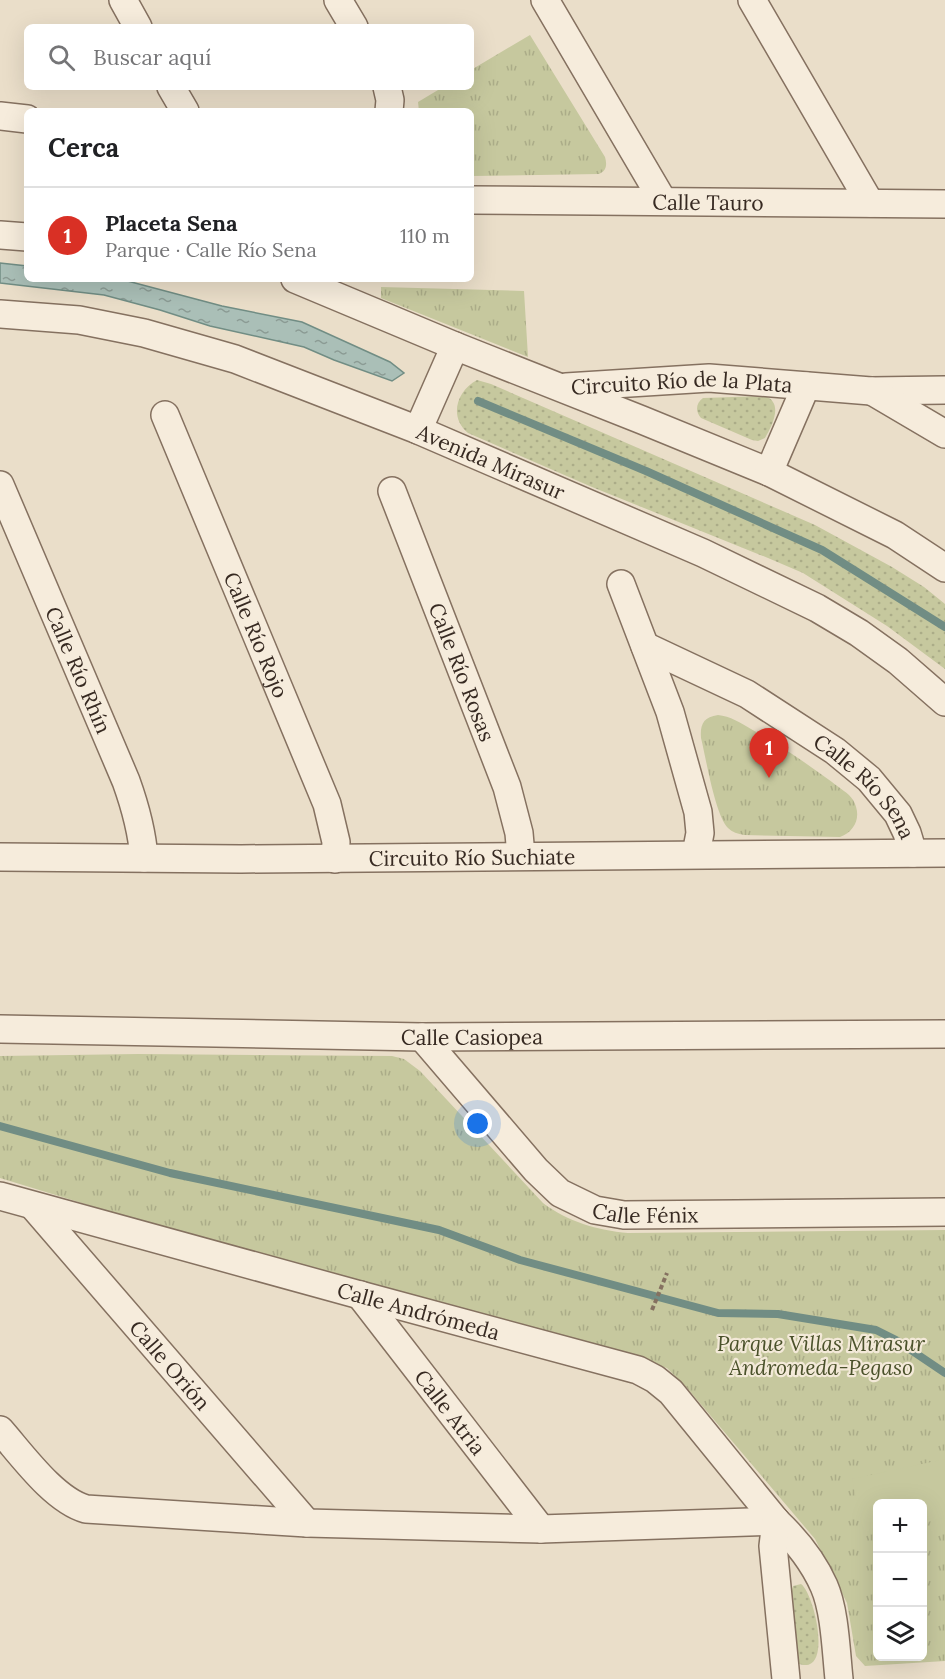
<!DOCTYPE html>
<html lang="es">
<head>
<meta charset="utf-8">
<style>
  body { margin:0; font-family:Lora,serif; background:#f6f6f6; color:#202124 }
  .controls { position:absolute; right:18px; bottom:18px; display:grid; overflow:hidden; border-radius:9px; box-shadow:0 6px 24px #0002 }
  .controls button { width:54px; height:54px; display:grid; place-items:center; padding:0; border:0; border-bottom:2px solid #e0e0e0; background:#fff; color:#202124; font:30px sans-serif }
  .you { position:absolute; left:478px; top:1124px; width:21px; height:21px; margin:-15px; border:4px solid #fff; border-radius:50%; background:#1a73e8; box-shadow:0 0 0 9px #1a73e833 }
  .badge { display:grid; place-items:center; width:39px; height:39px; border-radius:50%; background:#d93025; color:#fff; font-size:20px; font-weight:700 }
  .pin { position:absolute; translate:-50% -50px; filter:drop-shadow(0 2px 3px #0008) }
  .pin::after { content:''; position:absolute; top:32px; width:21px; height:18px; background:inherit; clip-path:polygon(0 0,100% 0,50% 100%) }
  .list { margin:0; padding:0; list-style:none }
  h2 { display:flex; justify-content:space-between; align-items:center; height:78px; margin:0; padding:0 24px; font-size:26px }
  h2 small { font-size:20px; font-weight:400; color:#757577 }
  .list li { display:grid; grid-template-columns:39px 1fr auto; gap:18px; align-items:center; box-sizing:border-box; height:96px; padding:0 24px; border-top:2px solid #e0e0e0 }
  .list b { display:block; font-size:22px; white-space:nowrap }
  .list p { margin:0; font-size:20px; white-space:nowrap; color:#757577 }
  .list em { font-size:20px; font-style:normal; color:#757577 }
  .icon { flex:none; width:33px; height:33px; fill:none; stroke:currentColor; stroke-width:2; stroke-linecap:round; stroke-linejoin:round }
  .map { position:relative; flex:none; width:945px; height:1679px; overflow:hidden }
  .search { position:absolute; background:#fff; box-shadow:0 6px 24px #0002; left:24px; top:24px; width:450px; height:66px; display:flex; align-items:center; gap:15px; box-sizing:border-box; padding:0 21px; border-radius:9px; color:#757577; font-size:22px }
  .panel { position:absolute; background:#fff; box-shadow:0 6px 24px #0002; left:24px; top:108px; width:450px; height:174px; border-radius:9px }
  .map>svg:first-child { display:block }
  .grass { fill:url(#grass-tufts); fill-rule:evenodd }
  .garden { fill:url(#garden-dots) }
  .pitch { fill:#c6c89e }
  .water { fill:url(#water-ripples); stroke:#718d84; stroke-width:1.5 }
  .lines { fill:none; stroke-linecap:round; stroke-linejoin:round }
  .stream { stroke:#718d84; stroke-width:8 }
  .minor-casing { stroke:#857160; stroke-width:30 }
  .path { stroke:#857160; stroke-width:4; stroke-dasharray:4.5 3; stroke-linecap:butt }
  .minor { stroke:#f6ecdc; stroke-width:27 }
  .labels { text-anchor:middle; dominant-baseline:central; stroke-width:4.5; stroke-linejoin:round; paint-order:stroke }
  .street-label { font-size:21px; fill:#372a22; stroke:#f3e9d8 }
  .park-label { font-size:21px; font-style:italic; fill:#4a512a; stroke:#f3e9d8 }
</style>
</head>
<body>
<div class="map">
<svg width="945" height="1679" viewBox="0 0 945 1679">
  <defs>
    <pattern id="grass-tufts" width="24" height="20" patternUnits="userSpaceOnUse" patternTransform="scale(1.5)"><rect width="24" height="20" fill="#c6c89e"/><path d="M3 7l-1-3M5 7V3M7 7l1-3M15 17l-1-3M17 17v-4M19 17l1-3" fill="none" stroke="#abac88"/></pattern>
    <pattern id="garden-dots" width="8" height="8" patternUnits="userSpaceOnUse" patternTransform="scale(1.5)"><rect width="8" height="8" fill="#c6c89e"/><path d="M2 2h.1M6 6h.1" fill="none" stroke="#abac88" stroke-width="1.8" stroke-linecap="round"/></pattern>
    <pattern id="water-ripples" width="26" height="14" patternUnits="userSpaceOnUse" patternTransform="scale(1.5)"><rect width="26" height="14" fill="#aabfb7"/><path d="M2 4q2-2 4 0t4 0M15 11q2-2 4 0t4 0" fill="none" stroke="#8b9b94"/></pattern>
  </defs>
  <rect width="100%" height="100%" fill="#eadec9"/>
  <path class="grass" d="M530 35 605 157C607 164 607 171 599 174L471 176V111H419L418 102 443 87H471V70Z
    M381 287 524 291 528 357 381 298Z
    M718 715C730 716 741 723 751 729 780 745 806 763 832 782 839 788 849 793 853 800 862 815 856 831 840 837L744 835C738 834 732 832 728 828 715 815 706 758 701 738 700 725 703 717 718 715Z
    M138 1054 392 1056 404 1059 420 1071 543 1203C568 1222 597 1230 628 1233L945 1230V1661L865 1666 856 1656 847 1603 815 1539 687 1388 667 1368 603 1347 108 1211 0 1178V1056ZM878 1504H922V1656H878Z"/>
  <path class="garden" d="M477 380 491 384 815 525 892 567 924 587 945 604V669L887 626 803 573 768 558 592 487 468 433C449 418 456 391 477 380Z
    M765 396C784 403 772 426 765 438L758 441 752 440 701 418C695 411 696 403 703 398Z
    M801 1584C815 1594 834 1679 797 1663L791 1593 793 1586Z"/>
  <path class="pitch" d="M945 1459V1518L923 1523 922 1504H878L877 1533 864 1535 852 1479Z"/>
  <path class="water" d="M0 263 27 266V279H120L222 306 302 322 390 362 404 373 392 381 334 360 304 347 210 326 160 310 104 295 0 283Z"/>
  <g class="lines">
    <path class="stream" d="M478 401 646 471 822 550 945 627
      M0 1126 170 1173 439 1230 520 1260 718 1313 778 1314 876 1330 896 1340 945 1373"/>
    <defs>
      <g id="minor">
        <path d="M123 0 138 27"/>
        <path d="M338 0 354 27"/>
        <path d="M545 0 663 201"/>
        <path d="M752 0 870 203"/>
        <path d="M171 87 185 111"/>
        <path d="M387 87 390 100 389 111"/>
        <path d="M0 116 27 119"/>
        <path id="s1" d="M471 200 945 204"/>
        <path d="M0 235 27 237"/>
        <path d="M295 279 455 346 642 420 769 472 895 535 945 568"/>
        <path id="s2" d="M0 314 79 320 144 333 235 359 418 430 703 553 817 608 859 633 898 661 945 702"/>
        <path id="s3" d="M566 387 709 378 871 391 945 390"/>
        <path d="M872 391 945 434"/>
        <path id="s4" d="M165 415 327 804 336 842 335 859"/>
        <path d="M418 430 455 346"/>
        <path d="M769 472 806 386"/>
        <path id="s5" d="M0 485 126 781C135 806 142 831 144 858"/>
        <path id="s6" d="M392 491 507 787 519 833 521 856"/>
        <path d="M621 584 670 712 698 812 700 833 696 854"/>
        <path id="s7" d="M645 646 747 694 835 751 869 779 898 814 907 833 913 853"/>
        <path id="s8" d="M0 857 241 859 945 853"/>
        <path id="s9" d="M0 1029 422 1037 945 1034"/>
        <path id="s10" d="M422 1037 536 1170 560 1193 595 1210 624 1215 945 1212"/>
        <path id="s11" d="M0 1196 360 1295 638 1370 655 1379 671 1392 776 1521C796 1540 813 1561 824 1586 835 1611 836 1651 839 1679"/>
        <path id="s12" d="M33 1206 307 1523"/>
        <path id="s13" d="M360 1295 541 1529"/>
        <path d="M0 1430C22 1455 54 1500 86 1509L307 1523 541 1529 776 1521"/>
        <path d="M776 1521 773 1546 786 1679"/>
      </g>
    </defs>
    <use href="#minor" class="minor-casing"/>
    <path class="path" d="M652 1310 667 1273"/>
    <use href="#minor" class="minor"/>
  </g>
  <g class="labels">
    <g class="street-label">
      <text stroke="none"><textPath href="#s1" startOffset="237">Calle Tauro</textPath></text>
      <text stroke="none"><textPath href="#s3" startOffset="116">Circuito Río de la Plata</textPath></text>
      <text stroke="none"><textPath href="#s2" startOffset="516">Avenida Mirasur</textPath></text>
      <text stroke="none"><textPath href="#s4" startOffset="238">Calle Río Rojo</textPath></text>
      <text stroke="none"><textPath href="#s5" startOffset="201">Calle Río Rhín</textPath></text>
      <text stroke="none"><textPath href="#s6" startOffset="194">Calle Río Rosas</textPath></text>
      <text stroke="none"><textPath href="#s7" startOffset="264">Calle Río Sena</textPath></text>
      <text stroke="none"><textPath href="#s8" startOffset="472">Circuito Río Suchiate</textPath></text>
      <text stroke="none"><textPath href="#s9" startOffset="472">Calle Casiopea</textPath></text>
      <text stroke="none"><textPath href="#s10" startOffset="298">Calle Fénix</textPath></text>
      <text stroke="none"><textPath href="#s11" startOffset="434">Calle Andrómeda</textPath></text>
      <text stroke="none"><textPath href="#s12" startOffset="210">Calle Orión</textPath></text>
      <text stroke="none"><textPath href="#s13" startOffset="148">Calle Atria</textPath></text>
    </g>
    <g class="park-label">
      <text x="821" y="1343">Parque Villas Mirasur<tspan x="821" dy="24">Andromeda-Pegaso</tspan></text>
    </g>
  </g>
</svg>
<div class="controls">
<button>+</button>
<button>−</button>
<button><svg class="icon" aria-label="layers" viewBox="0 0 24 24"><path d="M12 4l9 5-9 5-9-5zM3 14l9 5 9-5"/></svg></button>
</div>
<div class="you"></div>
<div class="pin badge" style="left:769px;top:778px">1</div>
<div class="search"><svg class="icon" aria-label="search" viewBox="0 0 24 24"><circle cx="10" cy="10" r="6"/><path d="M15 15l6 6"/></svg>Buscar aquí</div>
<section class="panel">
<h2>Cerca<small></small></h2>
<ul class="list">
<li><span class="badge">1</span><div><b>Placeta Sena</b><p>Parque · Calle Río Sena</p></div><em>110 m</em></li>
</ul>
</section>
</div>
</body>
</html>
